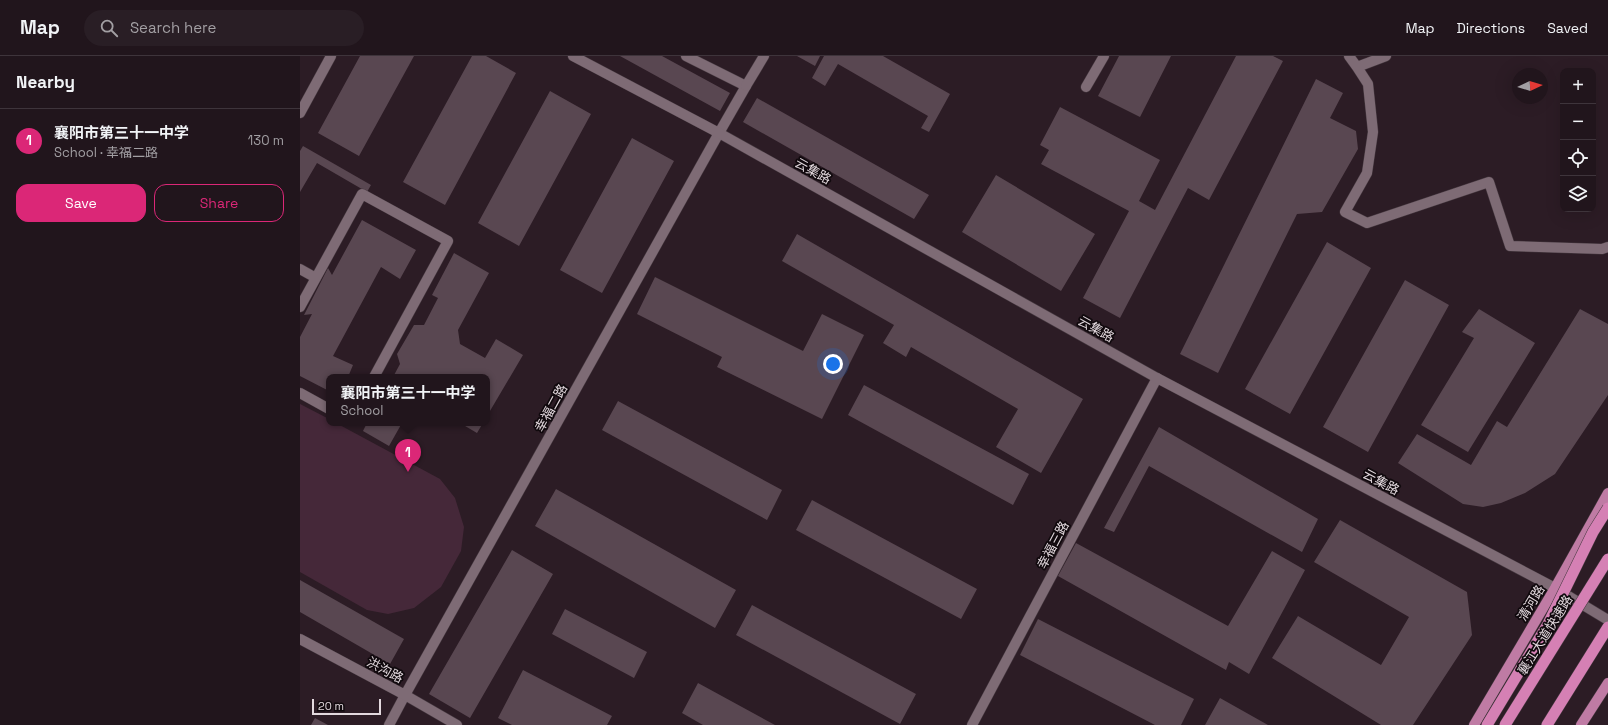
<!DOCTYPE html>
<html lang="en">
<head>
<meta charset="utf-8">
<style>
  body { margin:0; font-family:"Space Grotesk","Noto Sans SC",sans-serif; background:#291e25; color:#f1f3f6 }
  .controls { position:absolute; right:12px; top:12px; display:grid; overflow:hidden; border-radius:8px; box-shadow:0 4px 16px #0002 }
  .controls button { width:36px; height:36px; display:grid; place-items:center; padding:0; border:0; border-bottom:1px solid #3e343b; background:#21151c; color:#f1f3f6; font:20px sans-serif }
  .compass { position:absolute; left:1212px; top:12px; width:36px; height:36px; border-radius:50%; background:#21151c; box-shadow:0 4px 16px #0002; rotate:86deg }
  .scale { position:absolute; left:12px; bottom:10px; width:69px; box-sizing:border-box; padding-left:4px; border:2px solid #e3d9de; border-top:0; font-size:11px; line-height:14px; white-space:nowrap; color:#e3d9de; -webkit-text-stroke:3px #10090d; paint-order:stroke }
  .you { position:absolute; left:533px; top:308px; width:14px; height:14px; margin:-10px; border:3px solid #fff; border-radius:50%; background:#1a73e8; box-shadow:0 0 0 6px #1a73e833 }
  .badge { display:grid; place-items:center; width:26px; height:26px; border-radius:50%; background:#db2777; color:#fff; font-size:13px; font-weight:700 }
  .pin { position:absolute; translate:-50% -33px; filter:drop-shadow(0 1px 2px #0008) }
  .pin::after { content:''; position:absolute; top:21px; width:14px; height:12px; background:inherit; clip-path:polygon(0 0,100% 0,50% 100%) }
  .popup { position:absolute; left:26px; top:318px; width:164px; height:52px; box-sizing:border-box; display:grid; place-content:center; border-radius:8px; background:#21151c; filter:drop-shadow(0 1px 3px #0005); font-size:13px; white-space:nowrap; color:#a29fa3 }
  .popup b { font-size:15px; color:#f1f3f6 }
  .popup::after { content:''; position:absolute; left:50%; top:100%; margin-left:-8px; border:8px solid transparent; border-top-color:#21151c }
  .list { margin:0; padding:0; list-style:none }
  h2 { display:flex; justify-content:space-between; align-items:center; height:52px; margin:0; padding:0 16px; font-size:17px }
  h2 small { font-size:13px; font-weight:400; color:#a29fa3 }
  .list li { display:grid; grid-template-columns:26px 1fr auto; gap:12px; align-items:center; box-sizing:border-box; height:64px; padding:0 16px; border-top:1px solid #3e343b }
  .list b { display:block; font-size:15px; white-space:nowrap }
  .list p { margin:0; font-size:13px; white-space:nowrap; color:#a29fa3 }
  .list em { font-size:13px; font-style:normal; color:#a29fa3 }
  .actions { display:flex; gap:8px; padding:12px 16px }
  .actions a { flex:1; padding:9px 0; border:1px solid #db2777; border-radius:12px; text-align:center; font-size:14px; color:#db2777 }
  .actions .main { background:#db2777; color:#fff }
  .icon { flex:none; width:22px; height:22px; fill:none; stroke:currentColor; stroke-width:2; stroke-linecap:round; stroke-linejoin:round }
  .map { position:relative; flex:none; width:1308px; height:669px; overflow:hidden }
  header { display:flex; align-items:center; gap:24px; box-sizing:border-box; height:56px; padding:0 20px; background:#21151c; border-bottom:1px solid #3e343b }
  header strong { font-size:19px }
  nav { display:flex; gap:22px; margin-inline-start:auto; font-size:14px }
  .search { width:280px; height:36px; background:#291e25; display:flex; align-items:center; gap:10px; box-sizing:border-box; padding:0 14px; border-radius:22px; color:#a29fa3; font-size:15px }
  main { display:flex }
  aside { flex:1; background:#21151c }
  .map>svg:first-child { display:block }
  .green { fill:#452839 }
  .building { fill:#594751 }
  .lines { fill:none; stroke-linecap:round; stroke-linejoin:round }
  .service-casing { stroke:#463940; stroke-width:11 }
  .minor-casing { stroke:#463940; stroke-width:11 }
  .tertiary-casing { stroke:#463940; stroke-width:11 }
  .primary-casing { stroke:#463940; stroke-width:11 }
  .trunk-casing { stroke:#463940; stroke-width:12 }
  .service { stroke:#7e6b75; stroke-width:10 }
  .minor { stroke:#7e6b75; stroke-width:10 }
  .tertiary { stroke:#7e6b75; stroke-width:10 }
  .primary { stroke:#bf7ba4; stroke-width:10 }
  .trunk { stroke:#d580b4; stroke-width:11 }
  .trunk-bridge-casing { stroke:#463940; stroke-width:12; stroke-linecap:butt }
  .trunk-bridge { stroke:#d580b4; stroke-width:11 }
  .labels { text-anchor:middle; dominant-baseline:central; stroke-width:3.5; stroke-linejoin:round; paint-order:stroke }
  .street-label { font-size:13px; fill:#e3d9de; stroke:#10090d }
</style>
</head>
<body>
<header>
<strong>Map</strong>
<div class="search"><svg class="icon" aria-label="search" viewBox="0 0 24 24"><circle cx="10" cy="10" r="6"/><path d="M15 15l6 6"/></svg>Search here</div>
<nav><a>Map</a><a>Directions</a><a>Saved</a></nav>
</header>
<main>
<aside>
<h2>Nearby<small></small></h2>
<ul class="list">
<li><span class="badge">1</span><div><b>襄阳市第三十一中学</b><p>School · 幸福二路</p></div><em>130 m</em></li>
</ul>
<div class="actions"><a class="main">Save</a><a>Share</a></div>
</aside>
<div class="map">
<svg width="1308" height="669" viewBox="0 0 1308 669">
  <rect width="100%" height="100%" fill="#2c1c25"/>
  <path class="green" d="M0 348 29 363V367H36L140 423 155 442 164 471 161 495 141 531 114 552 88 558 67 554 0 516Z"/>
  <path class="building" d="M60 0H114L59 100 18 77Z
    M172 0H186L216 17 145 149 103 126Z
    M320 0H362L430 37 420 55Z
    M497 0H520L515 10Z
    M524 0H583L650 38 629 76 621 72 628 60 538 8 525 30 512 22Z
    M819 0H871L840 61 798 40Z
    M936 0H973L983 5 909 144 888 132 820 262 783 242 829 155 741 108 749 94 740 89 760 51 860 104 839 145 855 154Z
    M1016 23 1043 37 1030 62 1056 75 1058 93 1022 156 997 158 918 317 880 298Z
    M250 35 291 58 219 190 178 167Z
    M457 42 629 139 614 163 443 66Z
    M332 82 374 105 302 237 260 214Z
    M3 90 71 129 67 136 17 107 0 136V95Z
    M696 119 795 178 761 235 662 176Z
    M62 164 116 194 100 223 81 211 33 300 53 309 48 321H29V335L0 320V281L12 258 4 259 28 212 32 219Z
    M497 178 783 343 741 417 696 391 718 353 611 291 606 301 583 287 594 269 482 205Z
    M1027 186 1071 212 990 358 945 333Z
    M154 197 189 217 158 274 160 288 185 302 196 283 223 299 187 360V321H93L100 308 97 298 114 269H124L138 242 132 239Z
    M355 221 503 295 522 258 564 279 522 363 417 311 422 301 337 258Z
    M1105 224 1149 249 1068 396 1023 371Z
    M1179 253 1235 287 1168 396 1121 369 1174 282 1162 276Z
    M1280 253 1308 268V339L1255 418 1225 437 1201 447 1183 451 1163 448 1098 407 1117 378 1171 409 1197 365 1207 371Z
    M564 329 729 418 713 449 548 359Z
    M318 345 482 434 467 464 302 374Z
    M67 367H102L89 390 63 375Z
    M160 367H183L177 377Z
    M859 371 1018 463 1002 496 849 410 814 476 804 472Z
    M256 433 436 534 415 572 235 470Z
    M512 444 677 533 661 563 496 474Z
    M1040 464 1167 536 1172 579 1113 669H1081L972 602 998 560 1081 609 1109 561 1014 506Z
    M776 487 928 570 972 495 1005 514 949 618 929 606 926 614 758 520Z
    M212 494 253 518 170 662 129 638Z
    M0 524 104 583 90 608 0 556Z
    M452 549 616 638 600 668 436 579Z
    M265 553 347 596 334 622 252 578Z
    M738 563 894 643 881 669H855L720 599Z
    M223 614 312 660 307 669H212L198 662Z
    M398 627 475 669H403L382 657Z
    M920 642 968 669H905Z
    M15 662 28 669H11Z"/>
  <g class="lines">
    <defs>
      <path id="service" d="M386 0 446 30 419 77
        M0 213 16 222
        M0 251 62 138 148 185 74 321
        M0 337 29 353
        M89 669 105 639"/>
      <path id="minor" d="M1049 0 1057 11 1086 0
        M1057 11 1068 28 1073 76 1067 117 1045 156 1067 167 1189 126 1210 190 1302 193 1308 191
        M446 30 464 0
        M786 31 804 0
        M0 583 105 639 157 669
        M105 639 419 77
        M672 669 857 322"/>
      <path id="tertiary" d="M273 0 419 77 857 322 1255 532 1308 564
        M0 57 31 0"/>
      <path id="primary" d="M1174 669 1255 532 1308 437
        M1281 669 1308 627"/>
      <path id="trunk" d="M1247 669 1308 571"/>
    </defs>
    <use href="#service" class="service-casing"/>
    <use href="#minor" class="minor-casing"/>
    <use href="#tertiary" class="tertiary-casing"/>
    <use href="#primary" class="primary-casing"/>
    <use href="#trunk" class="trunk-casing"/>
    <use href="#service" class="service"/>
    <use href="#minor" class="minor"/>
    <use href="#tertiary" class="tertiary"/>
    <use href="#primary" class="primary"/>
    <use href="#trunk" class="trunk"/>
    <defs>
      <path id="trunk-bridge" d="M1187 669 1248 568 1293 476 1308 452
        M1205 669 1308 503"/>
    </defs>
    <use href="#trunk-bridge" class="trunk-bridge-casing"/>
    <use href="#trunk-bridge" class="trunk-bridge"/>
  </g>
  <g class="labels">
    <g class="street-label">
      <text transform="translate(513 115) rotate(29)">云集路</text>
      <text transform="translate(796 273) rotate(29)">云集路</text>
      <text transform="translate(251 352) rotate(-61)">幸福二路</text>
      <text transform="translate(1081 426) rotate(28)">云集路</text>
      <text transform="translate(753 489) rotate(-62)">幸福三路</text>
      <text transform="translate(1231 547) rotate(-59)">清河路</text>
      <text transform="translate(1245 579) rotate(-58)">襄江大道快速路</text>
      <text transform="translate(85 614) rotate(28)">洪沟路</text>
    </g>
  </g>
</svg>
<div class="controls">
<button>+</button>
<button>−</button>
<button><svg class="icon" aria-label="locate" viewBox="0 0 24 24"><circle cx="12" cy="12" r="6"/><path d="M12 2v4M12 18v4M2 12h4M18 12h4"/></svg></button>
<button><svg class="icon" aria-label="layers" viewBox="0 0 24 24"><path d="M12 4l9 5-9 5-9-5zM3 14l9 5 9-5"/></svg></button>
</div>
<svg class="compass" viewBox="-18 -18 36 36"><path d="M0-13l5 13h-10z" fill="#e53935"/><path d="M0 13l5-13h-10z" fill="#a29fa3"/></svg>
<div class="scale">20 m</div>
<div class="you"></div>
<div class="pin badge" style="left:108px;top:416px">1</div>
<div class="popup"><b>襄阳市第三十一中学</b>School</div>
</div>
</main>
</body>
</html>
